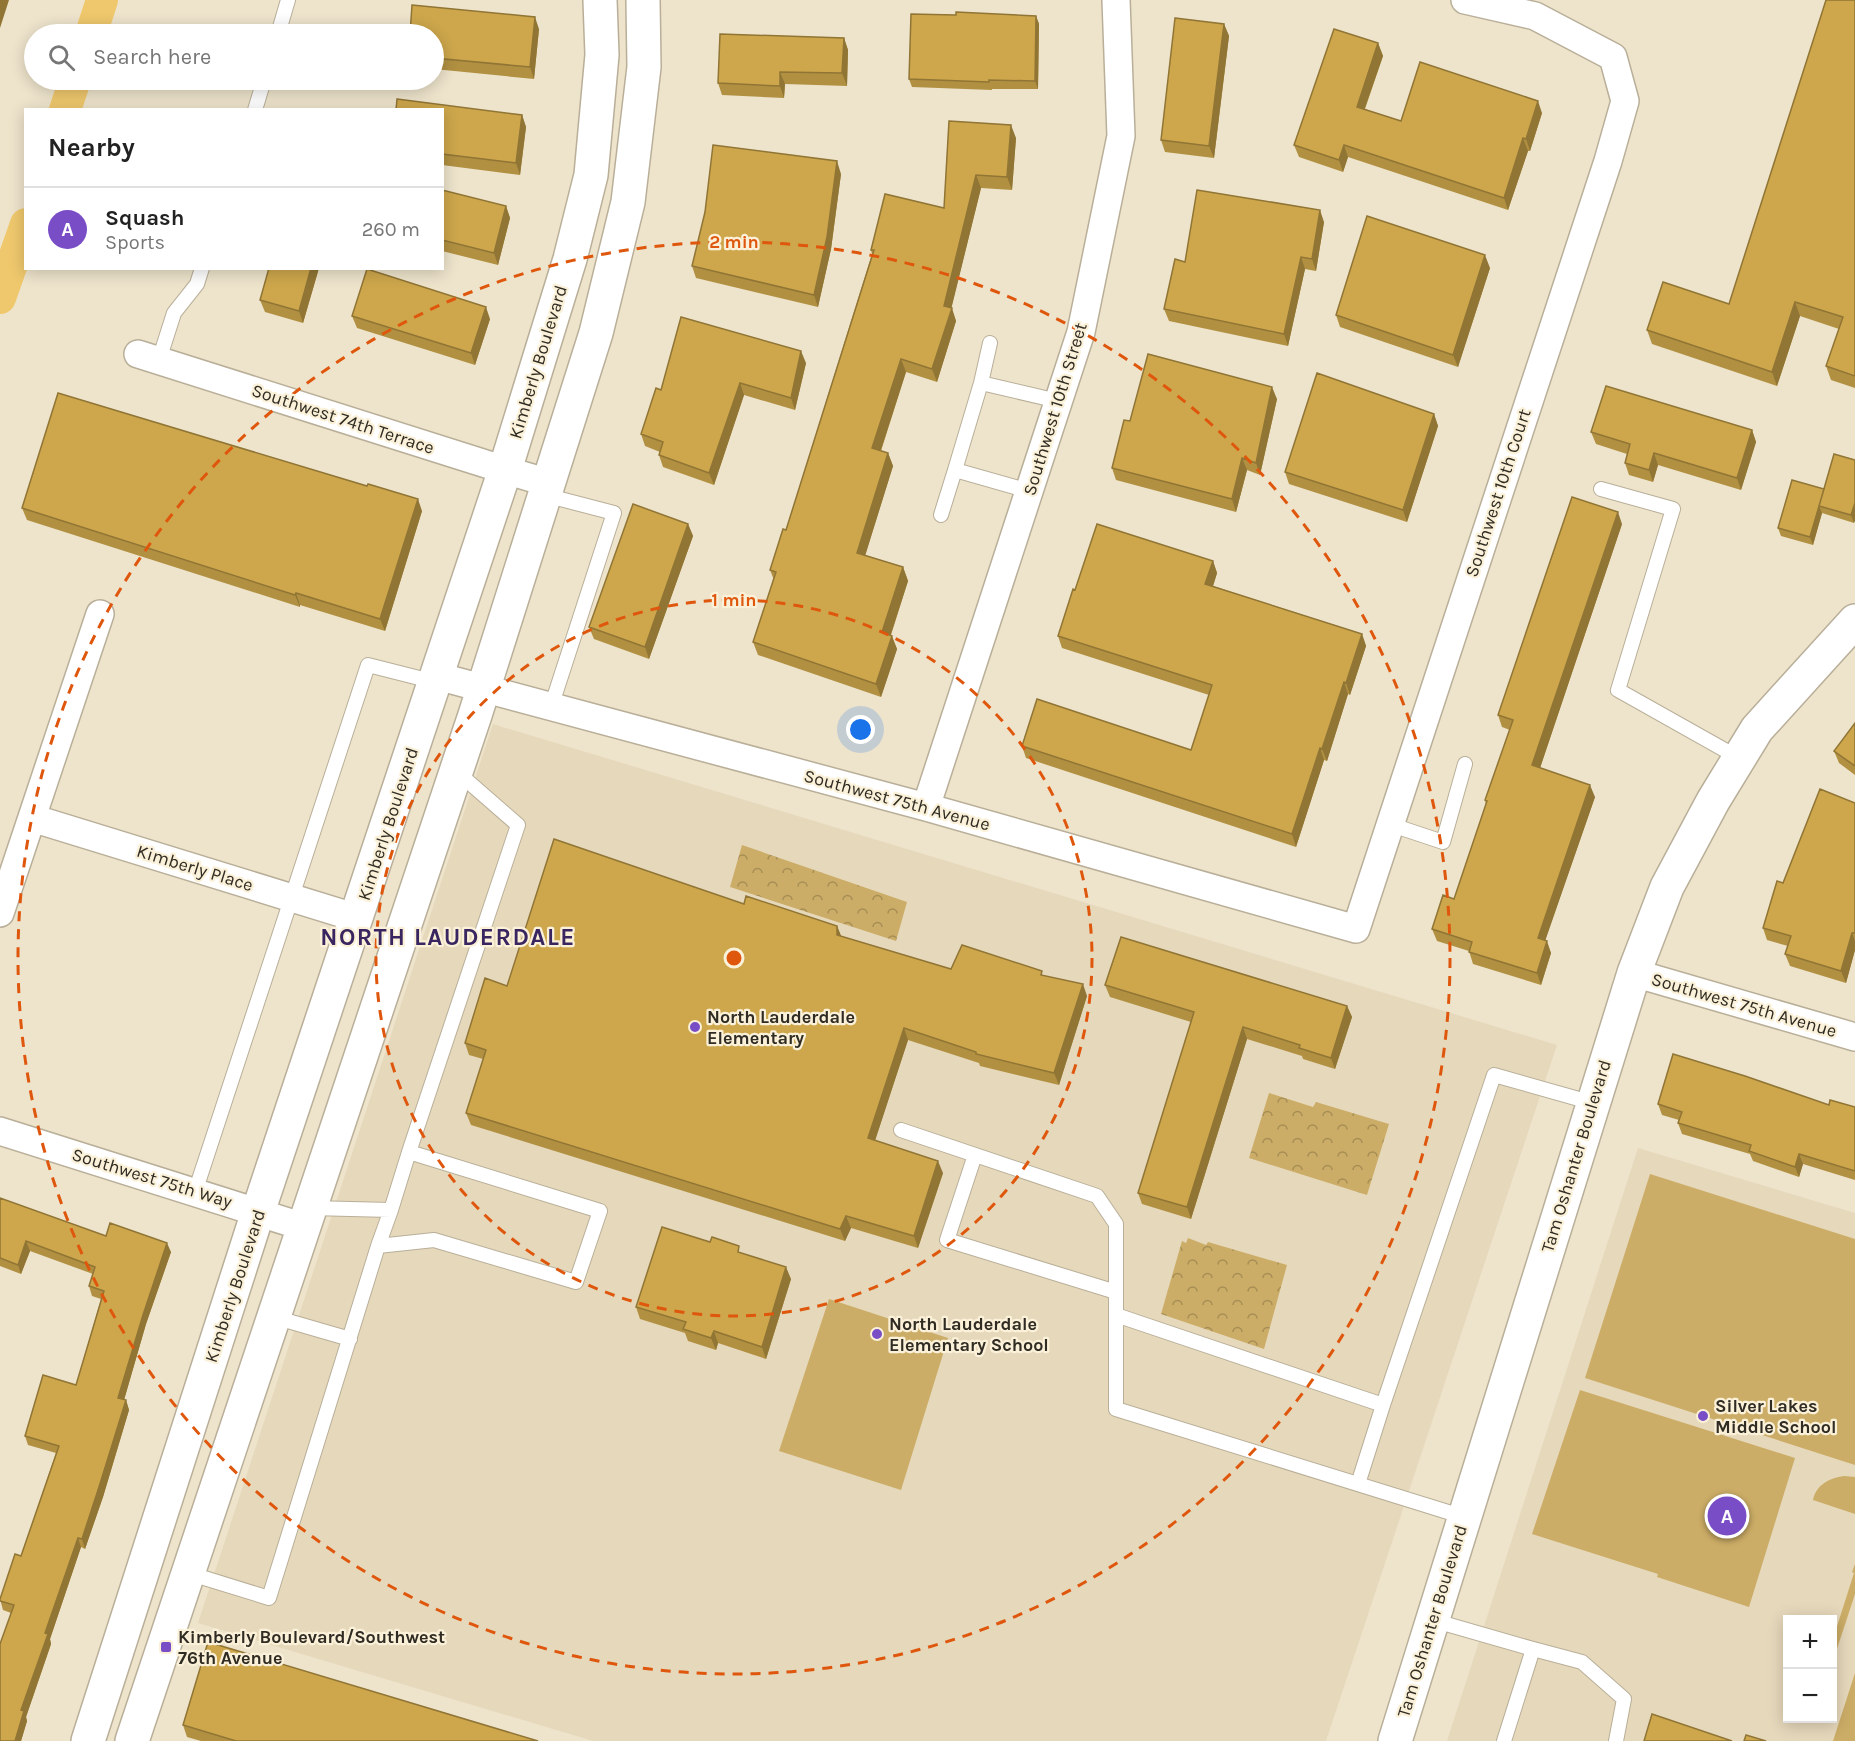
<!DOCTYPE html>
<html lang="en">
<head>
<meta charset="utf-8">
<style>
  body { margin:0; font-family:Karla,sans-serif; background:#f2f2f2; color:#222 }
  .controls { position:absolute; right:18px; bottom:18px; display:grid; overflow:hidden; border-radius:0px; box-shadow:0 3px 15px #0003 }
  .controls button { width:54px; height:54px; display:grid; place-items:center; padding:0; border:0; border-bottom:2px solid #e0e0e0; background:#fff; color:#222; font:30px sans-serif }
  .you { position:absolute; left:861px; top:730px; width:21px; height:21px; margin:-15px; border:4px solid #fff; border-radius:50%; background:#1a73e8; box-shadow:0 0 0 9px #1a73e833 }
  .badge { display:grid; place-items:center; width:39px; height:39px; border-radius:50%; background:#794dc6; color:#fff; font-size:20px; font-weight:700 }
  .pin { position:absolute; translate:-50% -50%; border:3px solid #fff; box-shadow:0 2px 6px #0006 }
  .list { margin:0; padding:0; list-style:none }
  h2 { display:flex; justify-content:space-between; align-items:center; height:78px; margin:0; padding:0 24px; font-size:26px }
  h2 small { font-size:20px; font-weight:400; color:#767676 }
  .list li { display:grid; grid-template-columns:39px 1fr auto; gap:18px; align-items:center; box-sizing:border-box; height:84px; padding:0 24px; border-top:2px solid #e0e0e0 }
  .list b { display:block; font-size:22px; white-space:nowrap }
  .list p { margin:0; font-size:20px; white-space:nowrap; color:#767676 }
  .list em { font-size:20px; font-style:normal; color:#767676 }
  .icon { flex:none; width:33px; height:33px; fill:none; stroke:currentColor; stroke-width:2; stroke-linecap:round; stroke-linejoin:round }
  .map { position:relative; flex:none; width:1855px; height:1741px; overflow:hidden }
  .search { position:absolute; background:#fff; box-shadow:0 3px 15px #0003; left:24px; top:24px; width:420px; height:66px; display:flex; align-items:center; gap:15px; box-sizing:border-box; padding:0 21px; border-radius:33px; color:#767676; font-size:22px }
  .panel { position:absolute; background:#fff; box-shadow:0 3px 15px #0003; left:24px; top:108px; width:420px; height:162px; border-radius:0px }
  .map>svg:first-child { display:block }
  .built { fill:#e6d8bb; fill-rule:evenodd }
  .park { fill:url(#park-crowns) }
  .pitch { fill:#ccad67 }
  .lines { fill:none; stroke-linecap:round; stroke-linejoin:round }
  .canal { stroke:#efc86d; stroke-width:32 }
  .lane-casing { stroke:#b9af99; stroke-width:16 }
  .street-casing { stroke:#b9af99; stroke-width:30 }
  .secondary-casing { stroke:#b9af99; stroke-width:36 }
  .lane { stroke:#fff; stroke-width:14 }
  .street { stroke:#fff; stroke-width:27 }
  .secondary { stroke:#fff; stroke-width:33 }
  .wall { fill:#b19041 }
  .shaded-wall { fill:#907535 }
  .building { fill:#cea74c; stroke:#907535; stroke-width:1.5 }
  .ring { fill:none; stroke:#df570d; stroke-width:3; stroke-dasharray:10 8 }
  .poi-dot { fill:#794dc6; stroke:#fbf1d9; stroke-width:2 }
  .labels { text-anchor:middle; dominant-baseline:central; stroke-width:4.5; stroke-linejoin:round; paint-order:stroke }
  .street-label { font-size:18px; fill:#302c23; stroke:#fbf1d9 }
  .poi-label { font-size:18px; font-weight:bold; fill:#302c23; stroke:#fbf1d9; text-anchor:start }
  .district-label { font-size:24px; font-weight:bold; letter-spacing:1.5px; fill:#39255f; stroke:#fbf1d9 }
  .centre { fill:#df570d; stroke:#fbf1d9; stroke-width:3 }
  .ring-label { font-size:18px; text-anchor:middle; font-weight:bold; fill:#df570d; stroke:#fbf1d9; stroke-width:4.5; stroke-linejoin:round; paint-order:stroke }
</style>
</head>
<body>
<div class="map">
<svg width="1855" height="1741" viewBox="0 0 1855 1741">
  <defs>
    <pattern id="park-crowns" width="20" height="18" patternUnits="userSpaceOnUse" patternTransform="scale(1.5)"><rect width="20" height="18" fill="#ccad67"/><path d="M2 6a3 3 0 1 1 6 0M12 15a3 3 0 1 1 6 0" fill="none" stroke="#a68d54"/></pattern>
  </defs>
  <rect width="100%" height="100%" fill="#eee4cc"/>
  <path class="built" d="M493 724 1557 1045 1326 1741H593L198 1623Z
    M1638 1148 1855 1213V1741H1447ZM1788 1620H1832V1718H1788Z"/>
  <path class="park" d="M742 845 907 902 896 941 730 887Z
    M1269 1093 1313 1107 1316 1102 1389 1124 1367 1195 1249 1158Z
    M1188 1238 1206 1245 1208 1242 1287 1265 1264 1349 1161 1314 1182 1241 1186 1243Z"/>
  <path class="pitch" d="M1650 1174 1855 1239V1465L1585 1378Z
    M829 1299 948 1338 901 1490 779 1451Z
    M1580 1390 1795 1458 1749 1607 1657 1577 1658 1574 1532 1534Z
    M1844 1476 1855 1477V1514L1813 1500C1816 1485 1829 1478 1844 1476Z
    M1855 1564V1594L1833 1661V1639L1854 1573 1852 1572Z
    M1855 1673V1741H1833Z"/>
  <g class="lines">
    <path class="canal" d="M91 34 102 0
      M65 110 75 80
      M0 298 26 224"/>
    <defs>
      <path id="lane" d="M278 34 288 0
        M255 110 264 80
        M159 360 174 313 197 284 202 268
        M981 383 990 343
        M1601 489 1673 509 1618 690 1739 758
        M1029 491 955 470 981 383 1058 401
        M545 495 614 513 551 707
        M941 515 955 470
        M1389 824 1443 842 1465 764
        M901 1130 1097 1196 1116 1224V1315L1383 1405
        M975 1155 947 1240 1116 1292
        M195 1192 368 665 435 682
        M310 1208 391 1210 409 1152
        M378 1246 391 1210
        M1116 1315V1409L1464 1517
        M274 1317 350 1339
        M1358 1484 1383 1405 1494 1075 1593 1103
        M188 1573 269 1598 378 1246 434 1240 576 1282 600 1211 409 1152 518 825 456 771
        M1432 1620 1533 1649 1582 1662 1624 1699 1616 1741
        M1504 1741 1533 1649"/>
      <path id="street" d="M138 354 505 470 549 483
        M437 676 926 807 1356 929 1608 161 1625 101 1613 57 1535 16 1465 0
        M926 807 1081 332 1121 136 1116 0
        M32 818 357 918
        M0 913 100 614
        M1634 973 1855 1037
        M0 1131 304 1227"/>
      <path id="secondary" d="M88 1741 258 1212 505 470 570 259 591 175 602 55 600 0
        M132 1741 475 715 596 333 628 202 644 67 643 0
        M1395 1741 1634 973 1667 887 1713 801 1757 729 1855 621"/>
    </defs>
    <use href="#lane" class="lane-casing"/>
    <use href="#street" class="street-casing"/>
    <use href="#secondary" class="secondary-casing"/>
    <use href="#lane" class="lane"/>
    <use href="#street" class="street"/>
    <use href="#secondary" class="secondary"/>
  </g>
  <path class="wall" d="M1855 0V388L1831 380 1826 366 1839 329 1800 316 1777 386 1652 344 1647 330 1729 304Z
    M1036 16 1039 24 1038 89H992V90L912 87 909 79Z
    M1224 24 1229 36 1214 158 1165 152 1161 140Z
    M539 29 534 79 434 69V34Z
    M844 38 848 50 847 86 785 84 784 98 722 95 718 83Z
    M1378 43 1383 56 1365 109 1401 121 1542 113 1530 151H1528L1508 210 1348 157 1343 172 1299 157 1294 145Z
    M442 110 522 115 526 127 520 175 442 165Z
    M949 121 1016 138 1012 190 981 188 951 308 956 321 937 382 906 372 881 451 888 453 893 466 865 555 903 567 908 581 891 635 897 649 881 697 758 655 753 642 774 580 770 570 786 530 872 254 871 250 944 208Z
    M841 174 831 249 818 307 696 278 692 266Z
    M442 190 506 206 510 218 498 265 442 251Z
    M1324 222 1316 271 1305 269 1288 346 1169 321 1164 309 1185 262Z
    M319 268 303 323 265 312 260 300Z
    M1490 268 1458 367 1340 327 1336 315Z
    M352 316 490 319 475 365 357 328Z
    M806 363 795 410 744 395 714 485 663 467 659 455 660 452 645 446 641 434 661 390Z
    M1277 399 1260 475 1247 470 1236 512 1116 480 1112 468 1130 421Z
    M1434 414 1438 426 1407 522 1289 484 1285 472Z
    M1752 430 1756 442 1741 490 1658 465 1653 482 1629 475 1625 463 1627 454 1596 444 1591 432Z
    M1855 460 1854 523 1822 513 1813 545 1781 536 1778 528 1824 489Z
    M22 508 422 511 385 631 300 605V607L27 520Z
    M688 524 693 536 649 659 594 639 589 627Z
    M1622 524 1540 768 1595 797 1545 940 1551 953 1541 985 1473 964 1469 951 1437 941 1432 929 1454 899 1486 804 1485 800 1510 730 1502 727 1498 715Z
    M1213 561 1217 573 1213 586 1362 634 1366 646 1350 695 1348 694 1327 761 1324 760 1296 847 1026 758 1022 746 1191 750 1209 695 1062 648 1058 636 1075 590Z
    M1855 723V775L1839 763 1834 751Z
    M1855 803V950L1846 983 1790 966 1785 954 1788 946 1767 940 1763 928 1783 883Z
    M744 904 837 926 841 936 951 969 1044 976 1087 996 1059 1085 980 1066 979 1063 908 1040 875 1140 943 1173 918 1248 851 1228 845 1241 471 1125 466 1113 483 1059 469 1055 465 1043 507 986Z
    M1105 985 1347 1006 1352 1017 1335 1069 1303 1059 1302 1056 1247 1039 1191 1219 1142 1204 1138 1193 1191 1022 1110 997Z
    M1658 1104 1829 1105 1855 1107V1180L1803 1164 1799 1177 1753 1161 1750 1154 1682 1134 1678 1123 1679 1120 1662 1115Z
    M0 1198 106 1236 171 1252 146 1324 124 1400H126L129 1410 103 1497 85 1549 81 1547 50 1639 51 1644 26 1717 27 1721 21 1741 11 1613 3 1610 0 1599 21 1556 56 1453 28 1445 25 1436 76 1385 101 1299 92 1296 89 1286 93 1274 30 1251 21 1274 0 1266Z
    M742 1253 791 1279 766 1359 718 1343 716 1350 688 1341 685 1333 640 1319 636 1307Z
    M183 1725 538 1741H201L187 1737Z"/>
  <path class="shaded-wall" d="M0 0H9L0 28Z
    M1036 16 1039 24 1038 89 1035 81Z
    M535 17 539 29 534 79 530 67Z
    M1224 24 1229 36 1214 158 1209 146Z
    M844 38 848 50 847 86 842 73Z
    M1378 43 1383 56 1361 119 1357 107Z
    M780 72 785 84 784 98 780 86Z
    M1538 101 1542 113 1530 151 1526 139Z
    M522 115 526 127 520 175 516 163Z
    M1011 125 1016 138 1012 190 1007 177Z
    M1523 138 1528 151 1508 210 1504 198Z
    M1344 145 1348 157 1343 172 1339 160Z
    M837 161 841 174 831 249 818 307 814 295Z
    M976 175 981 188 950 314 952 308 956 321 937 382 932 369 944 306Z
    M506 206 510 218 498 265 494 253Z
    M1320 210 1324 222 1316 271 1312 259Z
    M1485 255 1490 268 1458 367 1453 355Z
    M1301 257 1305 269 1288 346 1284 334Z
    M311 268H319L303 323 299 311Z
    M1795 302 1800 316 1777 386 1772 372Z
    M486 307 490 319 475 365 471 353Z
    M801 351 806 363 795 410 791 398Z
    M901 359 906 372 877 462 872 448Z
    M740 383 744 395 714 485 709 473Z
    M1272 387 1277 399 1260 475 1256 463Z
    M1434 414 1438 426 1407 522 1403 510Z
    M1752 430 1756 442 1741 490 1737 478Z
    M888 453 893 466 862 566 857 553Z
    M1654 453 1658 465 1653 482 1649 470Z
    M1242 458 1247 470 1236 512 1232 499Z
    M1824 489 1819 506 1822 513 1813 545 1810 537Z
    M418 499 422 511 385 631 380 619Z
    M1855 503V521L1854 523 1851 515Z
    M1618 512 1622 524 1537 777 1532 765Z
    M688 524 693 536 649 659 645 647Z
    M1213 561 1217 573 1210 596 1205 584Z
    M903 567 908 581 887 646 882 632Z
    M296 593 300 605V607L295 595Z
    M1362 634 1366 646 1350 695 1346 683Z
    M892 636 897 649 881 697 876 684Z
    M1344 682 1348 694 1327 761 1322 749Z
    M1320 748 1324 760 1296 847 1292 834Z
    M1590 785 1595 797 1542 950 1538 938Z
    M837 926 842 938 837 935Z
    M1852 933 1855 941V950L1846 983 1841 971Z
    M1547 941 1551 953 1541 985 1537 973Z
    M1083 984 1087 996 1059 1085 1054 1073Z
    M1347 1006 1352 1017 1335 1069 1331 1058Z
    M1243 1027 1247 1039 1191 1219 1187 1207Z
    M904 1028 908 1040 872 1150 868 1138Z
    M1799 1154 1803 1164 1799 1177 1795 1167Z
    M938 1161 943 1173 918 1248 914 1236Z
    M846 1216 851 1228 845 1241 840 1229Z
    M26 1241 30 1251 21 1274 18 1265Z
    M167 1243 171 1252 146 1324 122 1407 118 1398 143 1315Z
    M786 1267 791 1279 766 1359 762 1347Z
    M714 1331 718 1343 716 1350 711 1338Z
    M126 1400 129 1410 103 1497 85 1549 82 1539Z
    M78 1538 81 1547 50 1639 51 1644 26 1717 27 1721 21 1741H15L21 1710 45 1633Z"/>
  <path class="building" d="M1826 0H1855V376L1826 366 1843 317 1795 302 1772 372 1647 330 1663 282 1729 304Z
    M412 5 535 17 530 67 434 58V34H410Z
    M956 12 1036 16 1035 81 989 80V82L909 79 911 14 956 15Z
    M1175 18 1224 24 1209 146 1161 140Z
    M1334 29 1378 43 1357 107 1401 121 1420 62 1538 101 1526 139 1523 138 1504 198 1344 145 1339 160 1294 145Z
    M720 34 844 38 842 73 780 72V86L718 83Z
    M397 99 522 115 516 163 442 154V110H396Z
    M949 121 1011 125 1007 177 976 175 944 306 952 308 932 369 901 359 872 448 888 453 857 553 903 567 882 632 892 636 876 684 753 642 776 572 770 570 783 529 786 530 874 250H871L885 194 944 208Z
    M713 145 837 161 827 237 814 295 692 266 705 212Z
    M442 190 506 206 494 253 442 240Z
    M1197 190 1320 210 1312 259 1301 257 1284 334 1164 309 1175 259 1185 262Z
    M1367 216 1485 255 1453 355 1336 315Z
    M269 268H311L299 311 260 300Z
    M367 269 486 307 471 353 352 316Z
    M681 317 801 351 791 398 740 383 709 473 659 455 663 442 641 434 656 388 661 390Z
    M1148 354 1272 387 1256 463 1242 458 1232 499 1112 468 1124 420 1130 421Z
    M1317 373 1434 414 1403 510 1285 472Z
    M1606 386 1752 430 1737 478 1654 453 1649 470 1625 463 1630 444 1591 432Z
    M58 393 367 486 368 484 418 499 380 619 296 593 295 595 22 508Z
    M1834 454 1855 460V503L1851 515 1819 506Z
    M1792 480 1824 489 1810 537 1778 528Z
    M1572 497 1618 512 1532 765 1590 785 1538 938 1547 941 1537 973 1469 952 1472 942 1432 929 1443 895 1454 899 1487 801 1485 800 1513 720 1498 715Z
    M633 504 688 524 645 647 589 627Z
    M1097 524 1213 561 1205 584 1362 634 1346 683 1344 682 1322 749 1320 748 1292 834 1022 746 1037 699 1191 750 1212 685 1058 636 1073 589 1075 590Z
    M1855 723V766L1834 751Z
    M1820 789 1855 803V933H1852L1841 971 1785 954 1791 936 1763 928 1777 881 1783 883Z
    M554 839 744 904 746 896 837 926V935L951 969 962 945 1042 971 1041 975 1083 984 1054 1073 976 1054V1052L904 1028 868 1138 938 1161 914 1236 846 1216 840 1229 466 1113 486 1050 465 1043 485 978 507 986Z
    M1121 937 1347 1006 1331 1058 1299 1048 1300 1045 1243 1027 1187 1207 1138 1193 1194 1012 1105 985Z
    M1673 1054 1745 1076 1829 1105 1830 1100 1855 1107V1171L1799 1154 1795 1167 1749 1151 1751 1145 1678 1123 1682 1112 1658 1104Z
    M0 1198 106 1236 110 1223 167 1243 143 1315 118 1398 126 1400 99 1487 82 1539 78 1538 45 1633 48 1634 21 1710 24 1711 15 1741H0V1644L14 1605 0 1601V1599L15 1554 21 1556 59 1446 25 1436 43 1375 76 1385 104 1291 89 1286 95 1267 26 1241 18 1265 0 1258Z
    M662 1227 710 1242 712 1237 739 1246 738 1252 786 1267 762 1347 714 1331 711 1338 683 1329 686 1322 636 1307Z
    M208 1642 538 1741H236L183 1725Z
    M1652 1714 1732 1741H1644Z
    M1746 1735 1766 1741H1744Z"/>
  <g class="ring">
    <circle cx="734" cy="958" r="358"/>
    <circle cx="734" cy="958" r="716"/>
  </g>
  <g class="poi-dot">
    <circle cx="695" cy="1027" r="6"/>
    <circle cx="877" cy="1334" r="6"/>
    <circle cx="1703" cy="1416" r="6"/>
    <rect x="160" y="1641" width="12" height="12" rx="3"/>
  </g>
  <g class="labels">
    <g class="street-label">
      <text transform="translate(538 362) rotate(-73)">Kimberly Boulevard</text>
      <text transform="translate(1055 409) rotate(-73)">Southwest 10th Street</text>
      <text transform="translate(343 419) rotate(18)">Southwest 74th Terrace</text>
      <text transform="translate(1498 493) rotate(-72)">Southwest 10th Court</text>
      <text transform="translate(897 800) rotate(15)">Southwest 75th Avenue</text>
      <text transform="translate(388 824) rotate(-72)">Kimberly Boulevard</text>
      <text transform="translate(195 868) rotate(17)">Kimberly Place</text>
      <text transform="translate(1744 1005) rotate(16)">Southwest 75th Avenue</text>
      <text transform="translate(1576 1156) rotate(-73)">Tam Oshanter Boulevard</text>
      <text transform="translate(152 1178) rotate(17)">Southwest 75th Way</text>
      <text transform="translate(235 1286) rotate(-72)">Kimberly Boulevard</text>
      <text transform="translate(1432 1621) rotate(-73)">Tam Oshanter Boulevard</text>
    </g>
    <g class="poi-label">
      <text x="707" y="1017">North Lauderdale<tspan x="707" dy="21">Elementary</tspan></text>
      <text x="889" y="1324">North Lauderdale<tspan x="889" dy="21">Elementary School</tspan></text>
      <text x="1715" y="1406">Silver Lakes<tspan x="1715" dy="21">Middle School</tspan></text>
      <text x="178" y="1637">Kimberly Boulevard/Southwest<tspan x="178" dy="21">76th Avenue</tspan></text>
    </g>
    <g class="district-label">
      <text x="448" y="937">NORTH LAUDERDALE</text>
    </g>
  </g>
  <circle cx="734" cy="958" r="9" class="centre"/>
  <g class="ring-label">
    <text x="734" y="248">2 min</text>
    <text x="734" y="606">1 min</text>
  </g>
</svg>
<div class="controls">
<button>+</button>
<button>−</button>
</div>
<div class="you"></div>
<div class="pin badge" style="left:1727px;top:1516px">A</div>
<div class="search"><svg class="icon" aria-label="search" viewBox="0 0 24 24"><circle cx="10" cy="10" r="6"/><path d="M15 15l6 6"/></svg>Search here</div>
<section class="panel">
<h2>Nearby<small></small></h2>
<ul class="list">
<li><span class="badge">A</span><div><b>Squash</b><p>Sports</p></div><em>260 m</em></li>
</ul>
</section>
</div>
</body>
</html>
